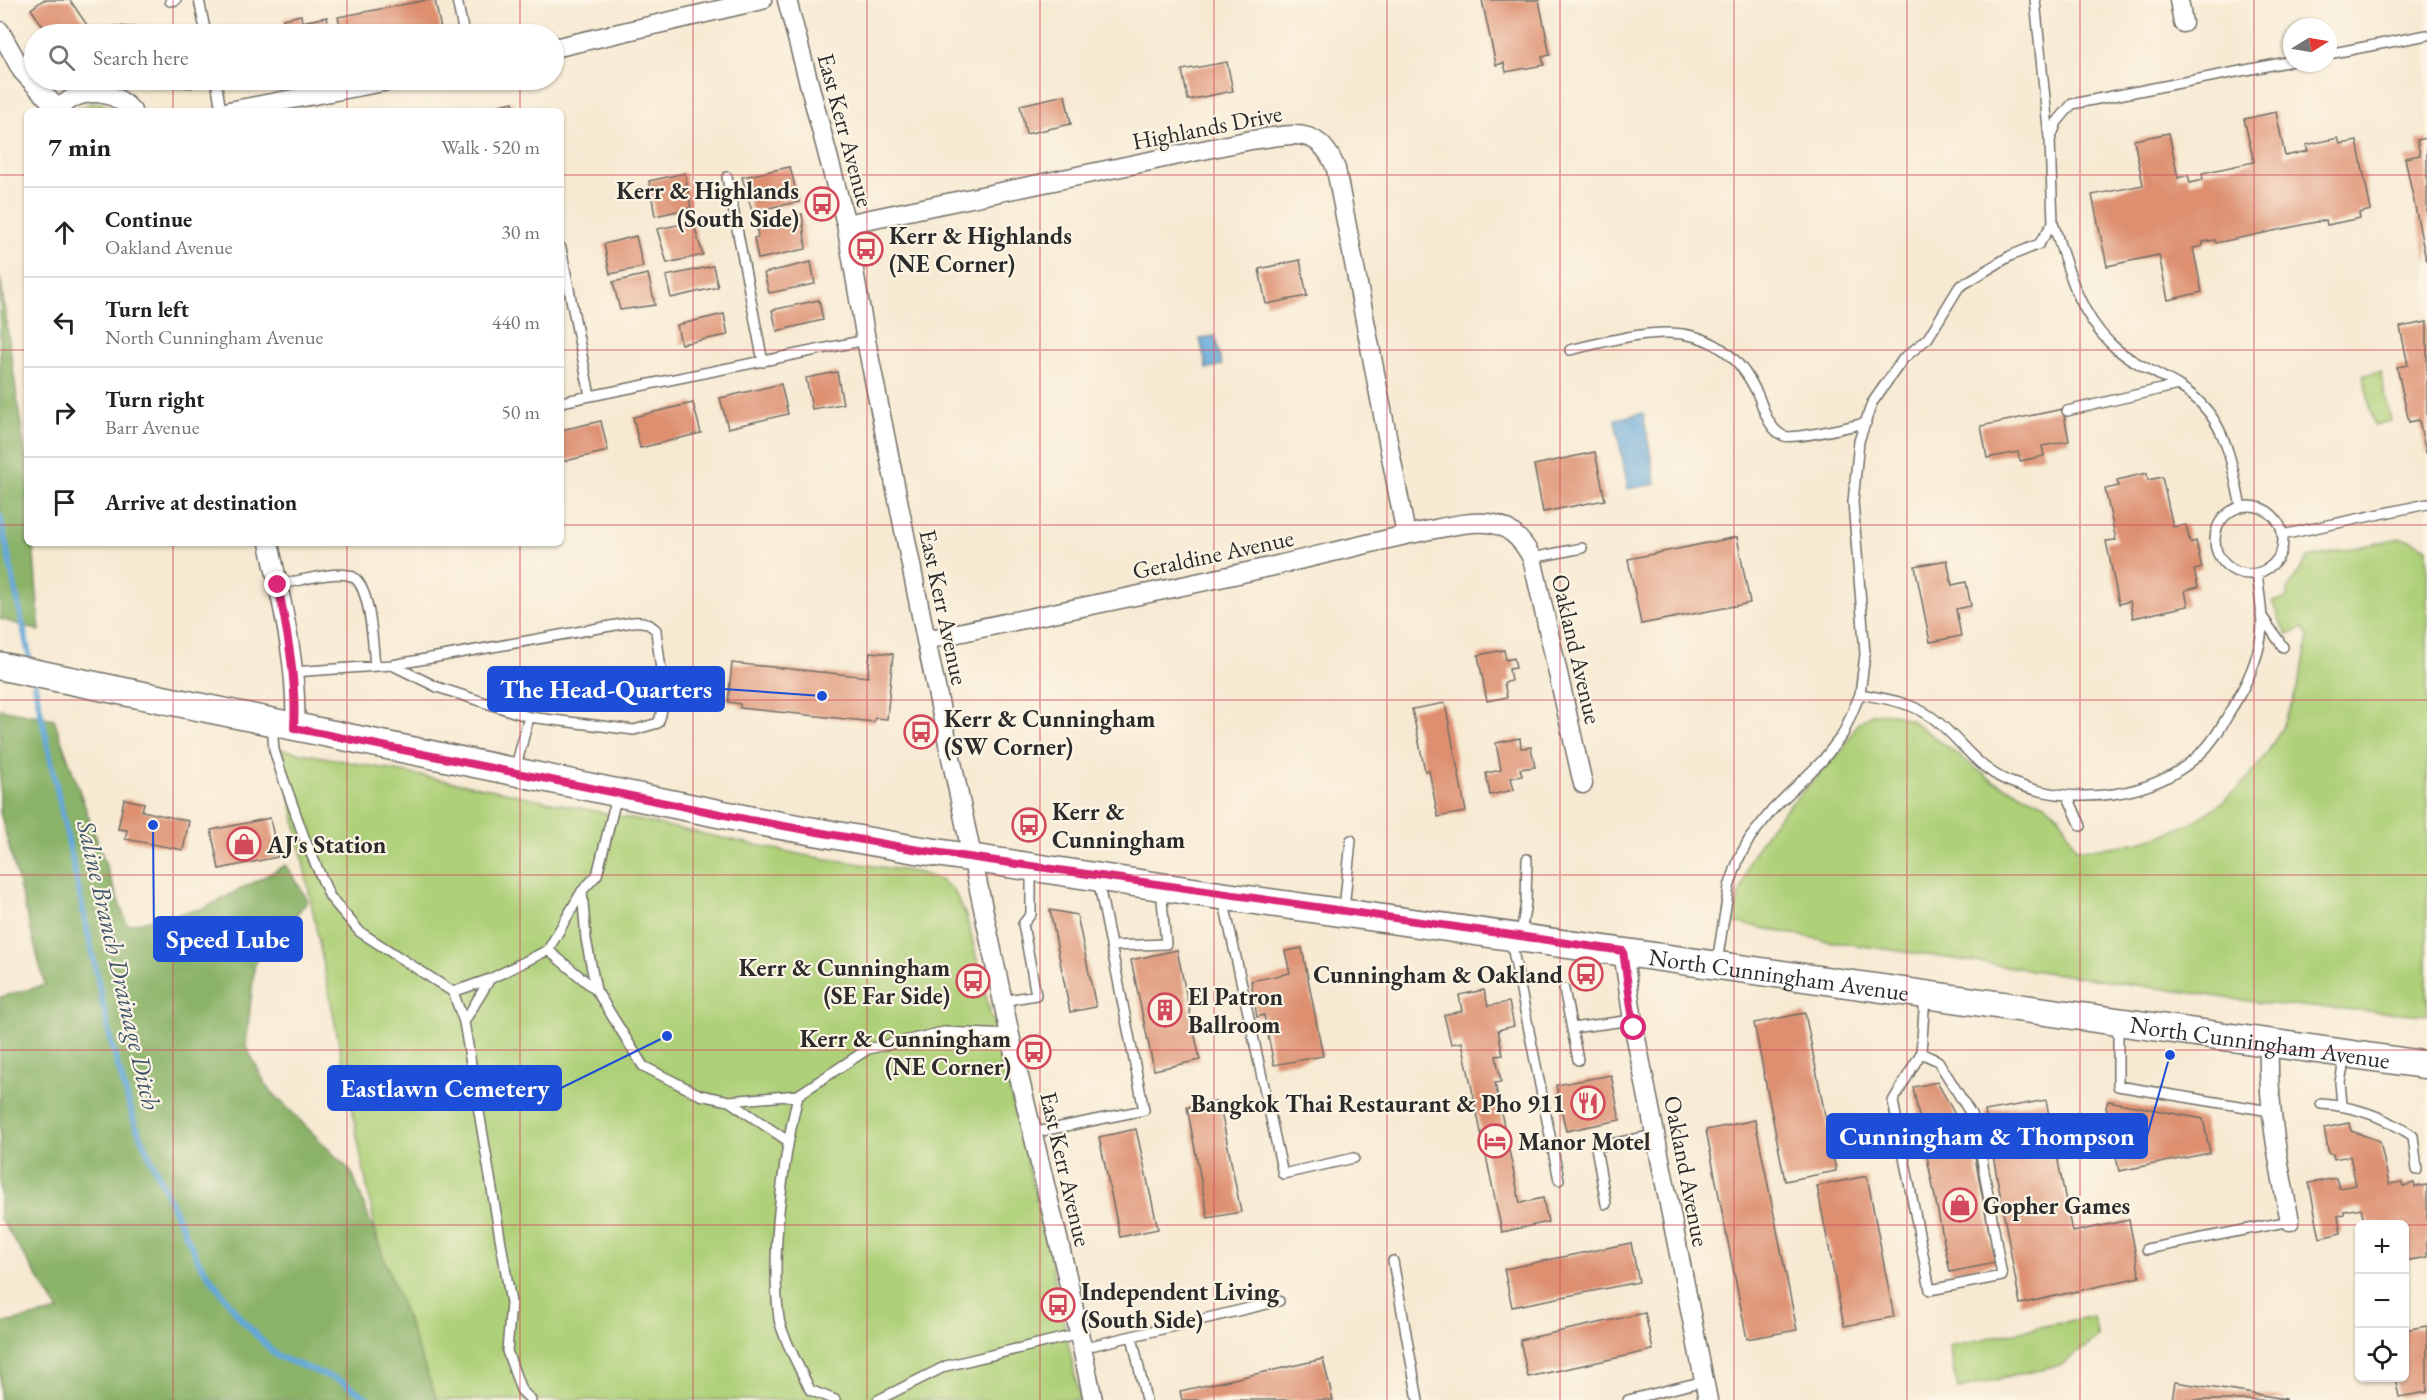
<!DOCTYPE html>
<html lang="en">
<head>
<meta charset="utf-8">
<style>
  body { margin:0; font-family:"EB Garamond",serif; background:#f2f2f2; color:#202124 }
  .controls { position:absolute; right:18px; bottom:18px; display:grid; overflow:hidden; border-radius:9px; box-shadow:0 2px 4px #0004 }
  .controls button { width:54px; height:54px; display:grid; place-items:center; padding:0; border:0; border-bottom:2px solid #e0e0e0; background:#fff; color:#202124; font:30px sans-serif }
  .compass { position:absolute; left:2283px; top:18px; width:54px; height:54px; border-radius:50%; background:#fff; box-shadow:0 2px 4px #0004; rotate:79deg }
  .stop { position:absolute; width:18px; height:18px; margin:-14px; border:4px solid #db2777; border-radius:50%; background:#fff }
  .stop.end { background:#db2777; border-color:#fff; box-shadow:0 2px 6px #0008 }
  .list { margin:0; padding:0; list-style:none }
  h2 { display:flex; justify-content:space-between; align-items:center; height:78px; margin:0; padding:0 24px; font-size:26px }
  h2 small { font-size:20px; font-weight:400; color:#757577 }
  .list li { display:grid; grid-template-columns:39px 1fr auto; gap:18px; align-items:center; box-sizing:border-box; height:90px; padding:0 24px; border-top:2px solid #e0e0e0 }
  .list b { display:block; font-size:22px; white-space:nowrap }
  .list p { margin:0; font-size:20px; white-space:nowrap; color:#757577 }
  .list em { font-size:20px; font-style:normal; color:#757577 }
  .icon { flex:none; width:33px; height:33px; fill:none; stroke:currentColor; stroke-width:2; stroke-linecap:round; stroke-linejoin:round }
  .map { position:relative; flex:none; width:2427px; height:1400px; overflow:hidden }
  .search { position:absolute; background:#fff; box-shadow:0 2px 4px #0004; left:24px; top:24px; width:540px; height:66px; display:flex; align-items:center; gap:15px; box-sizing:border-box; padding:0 21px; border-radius:33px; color:#757577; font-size:22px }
  .panel { position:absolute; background:#fff; box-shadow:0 2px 4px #0004; left:24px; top:108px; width:540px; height:438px; border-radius:9px }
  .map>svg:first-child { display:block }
  .green { fill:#aed078; stroke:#6c7e52; stroke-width:1.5 }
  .forest { fill:#8ab268; stroke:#5a6e4a; stroke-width:1.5 }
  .water { fill:#63a7d8; stroke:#476982; stroke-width:1.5 }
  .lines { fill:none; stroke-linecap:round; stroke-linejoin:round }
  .stream { stroke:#63a7d8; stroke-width:6 }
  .building { fill:#dd8f6f }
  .lane-casing { stroke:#726e66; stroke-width:12 }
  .street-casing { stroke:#726e66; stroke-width:21 }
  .primary-casing { stroke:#726e66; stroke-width:30 }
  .lane { stroke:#fff; stroke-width:9 }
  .street { stroke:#fff; stroke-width:18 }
  .primary { stroke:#fff; stroke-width:27 }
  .route { stroke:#db2777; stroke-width:8 }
  .grid { fill:none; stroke:#d1495b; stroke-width:1.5; stroke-opacity:0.55 }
  .labels { text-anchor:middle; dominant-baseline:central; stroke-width:4.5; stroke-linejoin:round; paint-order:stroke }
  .street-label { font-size:24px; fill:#2b2b2b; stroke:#fcf5e5 }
  .poi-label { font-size:24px; font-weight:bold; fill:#2b2b2b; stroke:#fcf5e5; text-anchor:start }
  .water-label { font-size:26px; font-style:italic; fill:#3f5668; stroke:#fcf5e5 }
  .leader { fill:none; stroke:#1d4ed8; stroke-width:2 }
  .callout-dot { fill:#1d4ed8; stroke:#fcf5e5; stroke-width:2 }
  .callout { fill:#1d4ed8; stroke:#1d4ed8; stroke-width:2 }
  .callout-label { font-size:26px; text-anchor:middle; font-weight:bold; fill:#fff }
</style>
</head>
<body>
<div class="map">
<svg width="2427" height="1400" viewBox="0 0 2427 1400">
  <rect width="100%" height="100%" fill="#fcf5e5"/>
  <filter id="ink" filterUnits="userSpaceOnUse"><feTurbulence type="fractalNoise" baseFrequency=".0167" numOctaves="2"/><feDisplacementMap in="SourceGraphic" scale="12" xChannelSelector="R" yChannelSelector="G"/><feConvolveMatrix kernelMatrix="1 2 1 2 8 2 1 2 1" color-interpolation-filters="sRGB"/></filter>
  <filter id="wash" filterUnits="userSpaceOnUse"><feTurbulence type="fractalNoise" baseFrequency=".008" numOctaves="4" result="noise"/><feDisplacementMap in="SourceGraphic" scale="24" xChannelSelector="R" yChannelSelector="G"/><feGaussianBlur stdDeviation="1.35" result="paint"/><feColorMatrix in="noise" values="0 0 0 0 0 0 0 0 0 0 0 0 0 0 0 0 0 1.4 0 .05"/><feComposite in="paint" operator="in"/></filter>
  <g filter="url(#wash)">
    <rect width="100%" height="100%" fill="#f7ead3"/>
    <path class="green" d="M90 103H100L118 111H73Z
      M2380 372 2391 421 2374 425 2363 375Z
      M2400 538 2409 539 2427 548V1015L2269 1004 1828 941 1732 922 1750 859 1771 825 1843 749 1857 724 1872 714 1892 713 1912 721 1993 781 2045 804 2059 815 2076 849C2209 848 2290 766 2308 637L2304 628 2287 635 2272 602 2287 598V590L2308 558Z
      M281 749 490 789 808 856 921 873 942 881 954 891 966 916 971 935 1047 1242 1080 1400H409Z
      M2093 1316 2098 1337 2063 1364 1958 1389 1949 1346Z"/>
    <path class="forest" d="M0 277 27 468V543H33L40 631 0 619Z
      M0 709 54 719 127 925 205 908 286 865 308 901 255 962 246 1046 267 1087 352 1173 437 1400H0V1324L59 1311 0 1218V997L45 985 0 812Z"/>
    <path class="water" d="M1215 336 1222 365 1207 369 1200 339Z
      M1643 413 1656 484 1628 489 1615 419Z"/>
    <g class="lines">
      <path class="stream" d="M0 516 31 665
        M34 681 112 1046 135 1124 177 1216 199 1262 241 1319 277 1356 341 1381 371 1400"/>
    </g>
    <g id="blocks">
      <path class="building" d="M43 0H70L93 34H48L31 9Z
        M427 0H435L442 34H342L338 17Z
        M1482 0H1539L1550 55 1542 57 1544 65 1506 72 1504 63 1496 65Z
        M301 15 302 22 327 17 330 34H249L285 26 283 19Z
        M114 26 162 29 161 34H113Z
        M1227 62 1233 91 1188 100 1182 70Z
        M152 80H193L192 88 152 85Z
        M1065 95 1071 124 1026 134 1020 105Z
        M513 102 515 111H492L491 107Z
        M2276 112 2285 156 2308 151 2306 145 2324 141 2338 138 2340 144 2357 141 2371 210 2359 213 2360 218 2327 225 2326 220 2216 243 2215 240 2203 242V246L2193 248 2202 292 2168 300 2159 255 2107 266 2092 195 2143 185 2134 140 2169 133 2178 178 2188 175 2190 183 2203 180 2202 173 2254 162 2244 119Z
        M2427 138V260H2426L2405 158 2420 155 2417 140Z
        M790 167 799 202 752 211 742 177Z
        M685 173 691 208 655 216 649 181Z
        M802 214 806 249 758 259 754 238 758 237 756 224Z
        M693 222 703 255 667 263 657 229Z
        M636 236 643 267 610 274 604 244Z
        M1300 260 1307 296 1266 304 1259 269Z
        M811 262 815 284 769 293 764 273Z
        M713 266 718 287 671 298 666 276Z
        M648 274 655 305 620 310 613 282Z
        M819 300 823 320 777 331 772 310Z
        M724 314 728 335 681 344 677 325Z
        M2427 322V453H2426L2419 420 2409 422 2397 367 2408 365 2400 327Z
        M837 372 843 404 812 409 806 378Z
        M781 384 788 414 728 428 720 398Z
        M693 403 701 433 640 448 633 417Z
        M2063 409 2069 441 2042 446 2044 456 2020 461 2018 452 1987 458 1981 426Z
        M601 421 608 451 561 462V430Z
        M1595 452 1605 500 1543 512 1534 465Z
        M2147 473 2148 480 2162 477 2173 527 2186 525 2190 543 2196 541 2202 568 2194 570 2198 587 2185 590 2188 606 2133 618 2130 601 2119 604 2106 541 2116 540 2105 489 2119 486 2117 480Z
        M1737 537 1750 603 1641 624 1628 559Z
        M1947 560 1952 585 1966 582 1971 606 1956 609 1961 636 1930 642 1915 566Z
        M1504 650 1506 660 1514 658 1516 668 1509 669 1511 681 1504 683 1507 697 1487 701 1478 655Z
        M870 652 893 654 887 719 875 718 874 722 740 708V704L728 702 732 663 868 677Z
        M1445 703 1466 812 1438 817 1429 770 1425 771 1412 709Z
        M1520 738 1521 748 1531 747 1535 767 1520 769 1522 776 1511 778 1514 790 1490 795 1486 773 1501 770 1496 743Z
        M124 799 144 803 142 811 189 821 183 850 125 839 127 830 118 829Z
        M270 818 278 857 219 869 211 830Z
        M1050 910 1077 915 1096 1007 1070 1012Z
        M1302 948 1323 1056 1274 1065 1264 1015 1257 1017 1251 981 1290 973 1285 951Z
        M1177 950 1200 1060 1154 1070 1131 960Z
        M1484 990 1488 1006 1509 1002 1514 1026 1498 1030 1503 1055 1496 1056 1501 1082 1495 1083 1520 1203 1543 1198 1548 1222 1502 1232 1462 1042 1451 1044 1444 1015 1462 1011 1459 995Z
        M1805 1013 1836 1171 1785 1181 1754 1023Z
        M1611 1075 1620 1120 1566 1131 1556 1085Z
        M1937 1082 1973 1147 1995 1263 1950 1272 1913 1087Z
        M2046 1100 2072 1232 2129 1220 2140 1277 2020 1304 1985 1111Z
        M1219 1101 1241 1212 1208 1218 1187 1107Z
        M2108 1101 2203 1119 2210 1153 2119 1171 2106 1107Z
        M1755 1120 1797 1330 1747 1339 1706 1130Z
        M2349 1123 2351 1131 2380 1141 2389 1184 2402 1182 2403 1186 2414 1183 2415 1187 2427 1185V1257L2404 1261V1224H2369L2368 1219 2364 1220 2361 1208 2344 1211V1214L2338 1216 2341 1233 2320 1238 2309 1183 2336 1178 2339 1188 2356 1185 2350 1156 2334 1159 2333 1154H2329L2324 1128Z
        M1136 1129 1158 1229 1120 1237 1099 1137Z
        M1867 1176 1894 1317 1844 1326 1817 1186Z
        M1631 1243 1639 1282 1512 1307 1504 1269Z
        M1645 1313 1653 1350 1528 1377 1520 1340Z
        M2427 1326V1392L2399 1397 2395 1378H2404V1330Z
        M1323 1359 1333 1400H1182L1180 1391Z
        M2175 1382 2286 1399V1400H2172Z"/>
    </g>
  </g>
  <g filter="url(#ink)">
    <use href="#blocks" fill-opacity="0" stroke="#726e66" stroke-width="1.5"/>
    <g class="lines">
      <defs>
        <path id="lane" d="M199 0 206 34
          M457 0 464 34
          M2035 0 2049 138
          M170 1 176 0
          M2328 54 2427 35
          M216 80 221 111
          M727 177 763 362
          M2053 223C2067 265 2077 310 2109 342 2127 361 2156 372 2179 386 2226 415 2230 457 2241 507
          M561 248 590 396
          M1570 350C1645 332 1718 309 1758 395 1764 410 1769 430 1784 436 1794 440 1852 426 1866 423
          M561 402 866 340
          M2067 411 2178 385
          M2215 540a34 34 0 1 1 68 0a34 34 0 1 1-68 0Z
          M2282 535 2427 504
          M1532 558 1582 548
          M277 585C296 582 334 570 351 576 371 583 373 647 375 666
          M2261 615 2283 647
          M392 665 437 687 529 717
          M293 672 392 665 633 622C644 621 648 623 656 630 658 655 669 701 658 723L634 730 529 717 515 770
          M1860 694C1886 699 1911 702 1933 718 1961 739 1978 771 2013 783 2076 806 2155 800 2204 750 2216 738 2224 722 2232 708 2245 687 2257 662 2261 637 2264 617 2259 593 2257 573
          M272 725 274 750 281 772 305 840 330 897 360 932 453 992 464 1022 511 1303 507 1351 521 1390 531 1400
          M2068 797 2081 826
          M582 891 586 939 596 990 643 1066 700 1095 729 1101 798 1095
          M1223 898 1283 1174 1354 1158
          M1344 909 1351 840
          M1521 934 1526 902 1527 859
          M1511 941 1559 1180
          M1111 946 1166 944 1161 889
          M548 950 596 990
          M1717 962 1729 887 1739 858 1750 838 1773 809 1823 760 1843 734 1860 694 1865 654 1853 502 1859 441 1872 403 1903 359 1928 338 1959 287 2010 256 2039 244 2053 223 2050 140 2057 122 2072 104 2292 61
          M1564 989 1578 1060
          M453 992 490 979 548 950 582 891 597 875 617 795
          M1002 1001 1036 995 1023 924 1031 914V870
          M464 1022 490 979
          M2118 1024V1086L2270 1111
          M1572 1028 1633 1020
          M1921 1053 1938 1061 1971 1114 1979 1142 2002 1276 1930 1290 1893 1101 1921 1053 1925 996
          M729 1101 788 1141
          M2321 1104C2355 1106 2385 1117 2413 1136L2417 1170
          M2342 1105 2340 1082 2345 1056
          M1032 1133 1144 1110 1098 880
          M1606 1204 1596 1147 1655 1135
          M2147 1249 2290 1221
          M1393 1261 1418 1400
          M1132 1336 1146 1400
          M1082 1348 1279 1301
          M835 1400 810 1390C802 1372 782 1337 779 1319 770 1253 783 1160 798 1095L868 1049 944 1032 1010 1035
          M878 1400 946 1366 1079 1334
          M1628 1400 1704 1381"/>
        <path id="street" d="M787 0 846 224 866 340 926 640 1017 1068 1067 1276 1093 1400
          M2179 0 2183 23
          M0 31 22 71 58 109
          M554 48 762 0
          M57 111C78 87 111 87 132 111
          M229 111 394 80
          M846 224 1251 140C1292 135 1319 124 1336 169L1406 535
          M269 543C282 604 298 666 295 728
          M926 640C1043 614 1161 592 1278 565 1326 554 1373 542 1420 532 1442 528 1467 521 1488 523 1510 525 1523 541 1532 558L1583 784
          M1623 951 1634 1028 1708 1400
          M2269 1043C2267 1104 2278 1162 2290 1221"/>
        <g id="primary">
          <path id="s1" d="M0 666 750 820 913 849 1223 896 2427 1065"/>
        </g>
      </defs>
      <use href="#lane" class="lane-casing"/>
      <use href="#street" class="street-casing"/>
      <use href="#primary" class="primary-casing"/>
      <use href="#lane" class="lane"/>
      <use href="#street" class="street"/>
      <use href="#primary" class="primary"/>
    </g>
  </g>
  <g class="lines" filter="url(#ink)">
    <path class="route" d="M278 585C287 632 297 679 294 728L750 820 913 849 1623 951 1634 1028"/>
  </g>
  <path class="grid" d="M173 0V34M347 0V34M520 0V34M693 0V1400M867 0V1400M1040 0V1400M1214 0V1400M1387 0V1400M1560 0V1400M1734 0V1400M1907 0V1400M2080 0V1400M2254 0V1400M173 80V111M347 80V111M520 80V111M0 175H27M561 175H2427M0 350H27M561 350H2427M0 525H27M561 525H2427M173 543V1400M347 543V1400M520 543V1400M0 700H2427M0 875H2427M0 1050H2427M0 1225H2360M2404 1225H2427"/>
  <defs>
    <symbol id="bus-ring" viewBox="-11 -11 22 22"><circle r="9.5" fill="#fcf5e5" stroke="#d1495b" stroke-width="1.5"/><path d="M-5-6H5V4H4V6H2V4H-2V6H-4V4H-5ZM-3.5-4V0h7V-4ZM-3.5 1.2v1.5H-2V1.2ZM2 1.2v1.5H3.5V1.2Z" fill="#d1495b"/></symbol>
    <symbol id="shop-ring" viewBox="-11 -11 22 22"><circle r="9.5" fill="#fcf5e5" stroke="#d1495b" stroke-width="1.5"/><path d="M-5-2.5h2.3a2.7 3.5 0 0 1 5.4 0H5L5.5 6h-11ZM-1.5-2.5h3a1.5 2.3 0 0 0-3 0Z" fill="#d1495b"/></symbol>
    <symbol id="building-ring" viewBox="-11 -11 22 22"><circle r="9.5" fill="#fcf5e5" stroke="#d1495b" stroke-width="1.5"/><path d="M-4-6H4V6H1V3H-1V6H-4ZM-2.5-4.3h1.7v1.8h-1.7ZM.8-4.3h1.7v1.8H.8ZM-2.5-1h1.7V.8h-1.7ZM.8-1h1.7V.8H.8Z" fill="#d1495b"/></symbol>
    <symbol id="restaurant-ring" viewBox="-11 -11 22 22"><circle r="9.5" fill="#fcf5e5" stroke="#d1495b" stroke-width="1.5"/><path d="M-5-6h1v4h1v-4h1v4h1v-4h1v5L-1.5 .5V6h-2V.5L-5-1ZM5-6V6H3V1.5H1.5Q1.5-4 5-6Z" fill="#d1495b"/></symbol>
    <symbol id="hotel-ring" viewBox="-11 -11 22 22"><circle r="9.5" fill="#fcf5e5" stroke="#d1495b" stroke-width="1.5"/><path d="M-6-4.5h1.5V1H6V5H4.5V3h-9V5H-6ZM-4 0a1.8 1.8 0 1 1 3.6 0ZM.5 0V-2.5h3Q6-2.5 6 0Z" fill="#d1495b"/></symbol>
  </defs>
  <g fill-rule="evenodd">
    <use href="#bus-ring" x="803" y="185" width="38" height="38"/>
    <use href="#bus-ring" x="847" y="230" width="38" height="38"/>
    <use href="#bus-ring" x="902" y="713" width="38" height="38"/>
    <use href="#bus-ring" x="1010" y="806" width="38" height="38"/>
    <use href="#shop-ring" x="225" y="825" width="38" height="38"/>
    <use href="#bus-ring" x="1567" y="955" width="38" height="38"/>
    <use href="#bus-ring" x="954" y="962" width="38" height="38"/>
    <use href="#building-ring" x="1146" y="991" width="38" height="38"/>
    <use href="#bus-ring" x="1015" y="1033" width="38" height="38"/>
    <use href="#restaurant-ring" x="1569" y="1084" width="38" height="38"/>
    <use href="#hotel-ring" x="1476" y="1122" width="38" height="38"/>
    <use href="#shop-ring" x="1941" y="1186" width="38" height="38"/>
    <use href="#bus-ring" x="1039" y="1286" width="38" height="38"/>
  </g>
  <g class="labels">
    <g class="street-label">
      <text transform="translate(1207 127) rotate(-11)">Highlands Drive</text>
      <text transform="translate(846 130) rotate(75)">East Kerr Avenue</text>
      <text transform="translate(1213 554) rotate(-12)">Geraldine Avenue</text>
      <text transform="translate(944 607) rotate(78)">East Kerr Avenue</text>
      <text transform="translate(1577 649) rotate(77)">Oakland Avenue</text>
      <text stroke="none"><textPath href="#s1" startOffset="1806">North Cunningham Avenue</textPath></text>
      <text stroke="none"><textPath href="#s1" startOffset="2292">North Cunningham Avenue</textPath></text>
      <text transform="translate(1066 1169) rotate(77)">East Kerr Avenue</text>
      <text transform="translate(1687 1171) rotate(79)">Oakland Avenue</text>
    </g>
    <g class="poi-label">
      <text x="799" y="190" text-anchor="end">Kerr &amp; Highlands<tspan x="799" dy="28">(South Side)</tspan></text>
      <text x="889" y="235">Kerr &amp; Highlands<tspan x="889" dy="28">(NE Corner)</tspan></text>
      <text x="944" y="718">Kerr &amp; Cunningham<tspan x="944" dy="28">(SW Corner)</tspan></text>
      <text x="1052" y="811">Kerr &amp;<tspan x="1052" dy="28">Cunningham</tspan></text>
      <text x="267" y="844">AJ's Station</text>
      <text x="950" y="967" text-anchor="end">Kerr &amp; Cunningham<tspan x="950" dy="28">(SE Far Side)</tspan></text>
      <text x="1563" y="974" text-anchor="end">Cunningham &amp; Oakland</text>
      <text x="1188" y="996">El Patron<tspan x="1188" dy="28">Ballroom</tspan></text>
      <text x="1011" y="1038" text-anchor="end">Kerr &amp; Cunningham<tspan x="1011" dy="28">(NE Corner)</tspan></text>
      <text x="1565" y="1103" text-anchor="end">Bangkok Thai Restaurant &amp; Pho 911</text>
      <text x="1518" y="1141">Manor Motel</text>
      <text x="1983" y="1205">Gopher Games</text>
      <text x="1081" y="1291">Independent Living<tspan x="1081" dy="28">(South Side)</tspan></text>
    </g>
    <g class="water-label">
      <text transform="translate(119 965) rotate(77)">Saline Branch Drainage Ditch</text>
    </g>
  </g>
  <path class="leader" d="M822 696L724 689M153 825L154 939M667 1036L561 1088M2170 1055L2147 1136"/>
  <g class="callout-dot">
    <circle cx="822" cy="696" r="6"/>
    <circle cx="153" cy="825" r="6"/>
    <circle cx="667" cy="1036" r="6"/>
    <circle cx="2170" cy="1055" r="6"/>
  </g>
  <g class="callout">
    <rect x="488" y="667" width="236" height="44" rx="6"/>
    <rect x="154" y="917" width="148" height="44" rx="6"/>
    <rect x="328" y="1066" width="233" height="44" rx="6"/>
    <rect x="1827" y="1114" width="320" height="44" rx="6"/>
  </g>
  <g class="callout-label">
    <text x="606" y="698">The Head-Quarters</text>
    <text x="228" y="948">Speed Lube</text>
    <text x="445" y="1097">Eastlawn Cemetery</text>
    <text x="1987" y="1145">Cunningham &amp; Thompson</text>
  </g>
</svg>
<div class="controls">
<button>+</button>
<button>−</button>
<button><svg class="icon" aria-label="locate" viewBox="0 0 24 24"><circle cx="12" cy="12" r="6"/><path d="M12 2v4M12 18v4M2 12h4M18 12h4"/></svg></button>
</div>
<svg class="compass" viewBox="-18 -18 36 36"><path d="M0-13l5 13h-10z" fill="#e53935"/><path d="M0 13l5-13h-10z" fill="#757577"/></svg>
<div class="stop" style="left:1634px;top:1028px"></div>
<div class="stop end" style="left:278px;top:585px"></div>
<div class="search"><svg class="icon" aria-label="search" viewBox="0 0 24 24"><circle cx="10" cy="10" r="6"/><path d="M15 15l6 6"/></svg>Search here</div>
<section class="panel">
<h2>7 min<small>Walk · 520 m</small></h2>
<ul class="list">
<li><svg class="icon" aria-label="ahead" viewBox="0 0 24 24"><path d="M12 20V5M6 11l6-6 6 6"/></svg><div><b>Continue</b><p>Oakland Avenue</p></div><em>30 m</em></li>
<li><svg class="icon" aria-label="left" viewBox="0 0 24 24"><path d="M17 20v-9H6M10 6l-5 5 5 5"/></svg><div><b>Turn left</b><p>North Cunningham Avenue</p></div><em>440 m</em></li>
<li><svg class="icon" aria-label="right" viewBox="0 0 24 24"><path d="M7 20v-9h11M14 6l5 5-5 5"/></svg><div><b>Turn right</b><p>Barr Avenue</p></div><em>50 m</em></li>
<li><svg class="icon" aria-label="arrive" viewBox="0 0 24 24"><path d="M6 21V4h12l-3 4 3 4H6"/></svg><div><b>Arrive at destination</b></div></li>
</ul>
</section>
</div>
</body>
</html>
